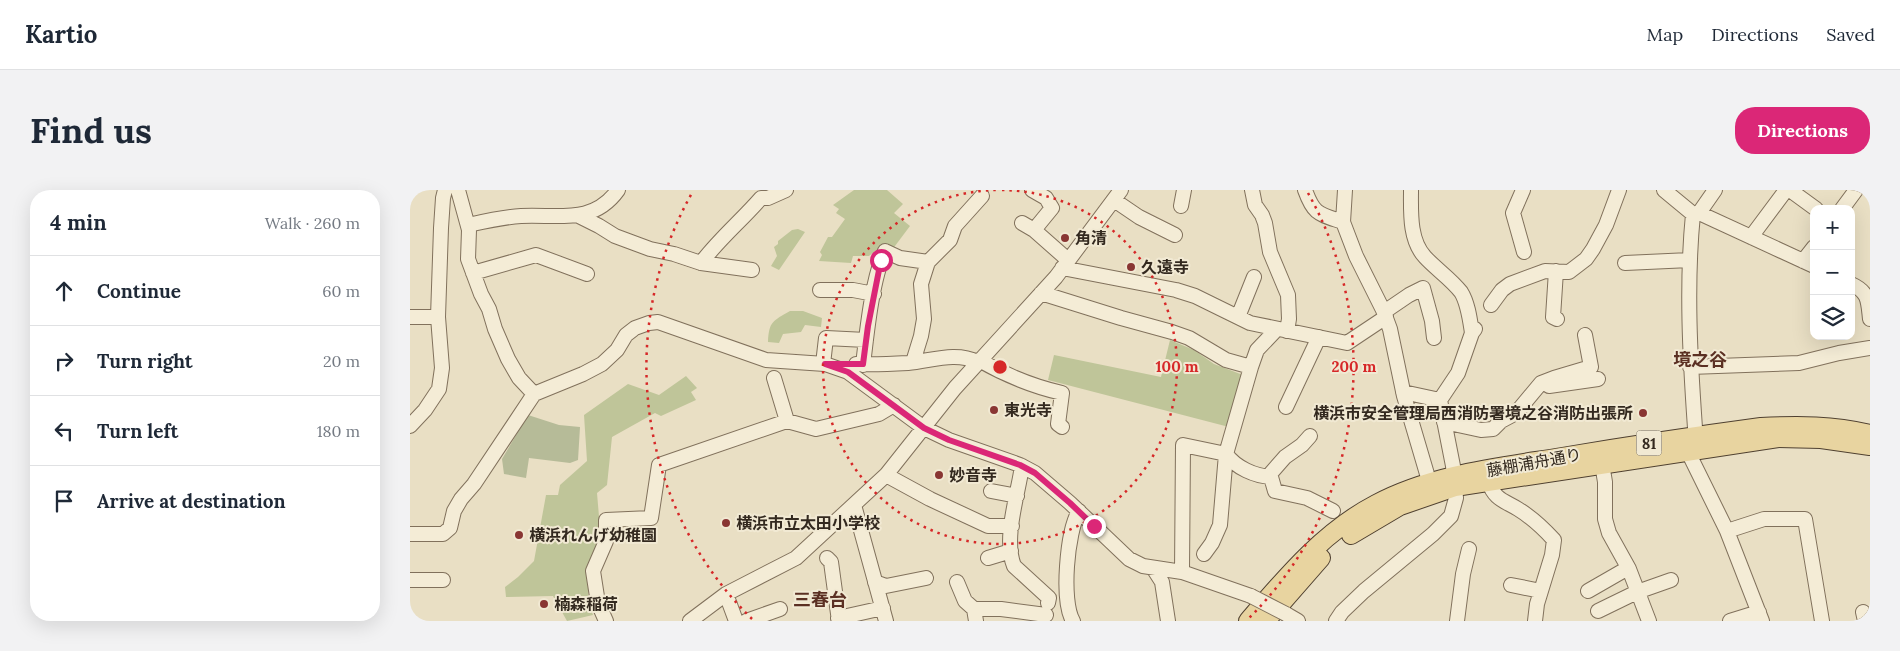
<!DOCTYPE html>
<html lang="en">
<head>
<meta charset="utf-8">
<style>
  body { margin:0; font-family:Lora,"Noto Sans JP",serif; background:#f2f2f3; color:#1f2937 }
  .controls { position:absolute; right:15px; top:15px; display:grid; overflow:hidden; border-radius:10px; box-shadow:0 5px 20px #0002 }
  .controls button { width:45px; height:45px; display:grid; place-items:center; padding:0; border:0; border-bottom:1px solid #e0e1e3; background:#fff; color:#1f2937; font:25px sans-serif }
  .stop { position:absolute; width:15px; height:15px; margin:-11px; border:4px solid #db2777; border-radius:50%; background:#fff }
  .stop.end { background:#db2777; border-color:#fff; box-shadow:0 1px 5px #0008 }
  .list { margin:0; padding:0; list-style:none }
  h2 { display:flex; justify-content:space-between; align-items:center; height:65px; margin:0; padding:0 20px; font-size:21px }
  h2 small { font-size:16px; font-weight:400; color:#747a83 }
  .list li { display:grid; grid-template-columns:32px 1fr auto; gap:15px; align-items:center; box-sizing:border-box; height:70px; padding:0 20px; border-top:1px solid #e0e1e3 }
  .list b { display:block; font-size:19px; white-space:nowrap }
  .list em { font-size:16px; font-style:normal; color:#747a83 }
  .icon { flex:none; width:28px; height:28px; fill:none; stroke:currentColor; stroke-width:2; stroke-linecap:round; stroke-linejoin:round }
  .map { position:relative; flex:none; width:1460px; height:431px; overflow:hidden; border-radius:20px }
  header { display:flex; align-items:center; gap:30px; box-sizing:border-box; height:70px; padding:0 25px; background:#fff; border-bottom:1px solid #e0e1e3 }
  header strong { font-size:24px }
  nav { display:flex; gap:28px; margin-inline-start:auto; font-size:18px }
  .intro { display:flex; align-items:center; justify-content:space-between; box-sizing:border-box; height:120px; padding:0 30px }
  h1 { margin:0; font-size:35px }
  .button { padding:12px 22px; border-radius:20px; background:#db2777; color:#fff; font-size:18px; font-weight:700 }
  main { display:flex; gap:30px; padding:0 30px }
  aside { flex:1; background:#fff; border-radius:20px; box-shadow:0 5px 20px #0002 }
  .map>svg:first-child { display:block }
  .green { fill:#bfc599 }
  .cemetery { fill:#b6bb98 }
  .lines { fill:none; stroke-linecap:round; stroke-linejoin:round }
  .minor-casing { stroke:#81715c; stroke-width:16 }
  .major-casing { stroke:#4f4030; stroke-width:20 }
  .minor { stroke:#f4ecd6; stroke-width:14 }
  .major { stroke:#e8d4a0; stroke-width:18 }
  .minor-bridge-casing { stroke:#81715c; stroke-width:16; stroke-linecap:butt }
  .minor-bridge { stroke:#f4ecd6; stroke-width:14 }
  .route { stroke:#db2777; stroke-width:6 }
  .ring { fill:none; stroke:#d62828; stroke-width:2.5; stroke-dasharray:2.5 5 }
  .poi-dot { fill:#893633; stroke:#f1e9d3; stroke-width:2 }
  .labels { text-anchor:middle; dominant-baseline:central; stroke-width:4; stroke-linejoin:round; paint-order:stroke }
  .shield { fill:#f1e9d3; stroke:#6c6355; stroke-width:1 }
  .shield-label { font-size:15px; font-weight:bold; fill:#33291f }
  .poi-label { font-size:16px; font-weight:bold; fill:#33291f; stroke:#f1e9d3; text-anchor:start }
  .street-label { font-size:16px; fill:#33291f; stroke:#f1e9d3 }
  .neighbourhood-label { font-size:18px; font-weight:bold; fill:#5b3023; stroke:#f1e9d3 }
  .centre { fill:#d62828; stroke:#f1e9d3; stroke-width:2.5 }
  .ring-label { font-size:15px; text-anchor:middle; font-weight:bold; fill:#d62828; stroke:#f1e9d3; stroke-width:4; stroke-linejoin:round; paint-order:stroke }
</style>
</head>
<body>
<header>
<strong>Kartio</strong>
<nav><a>Map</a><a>Directions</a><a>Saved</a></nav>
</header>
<div class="intro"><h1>Find us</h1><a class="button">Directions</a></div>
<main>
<aside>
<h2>4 min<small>Walk · 260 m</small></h2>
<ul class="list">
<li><svg class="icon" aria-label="ahead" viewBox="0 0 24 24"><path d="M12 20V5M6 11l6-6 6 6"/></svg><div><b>Continue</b></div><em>60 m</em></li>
<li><svg class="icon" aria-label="right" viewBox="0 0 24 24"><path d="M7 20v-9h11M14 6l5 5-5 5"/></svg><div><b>Turn right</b></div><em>20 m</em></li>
<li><svg class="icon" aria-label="left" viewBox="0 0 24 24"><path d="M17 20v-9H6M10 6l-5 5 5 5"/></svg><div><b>Turn left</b></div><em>180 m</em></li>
<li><svg class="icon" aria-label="arrive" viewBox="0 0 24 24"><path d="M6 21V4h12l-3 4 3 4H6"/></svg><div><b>Arrive at destination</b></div></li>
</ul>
</aside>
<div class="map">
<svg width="1460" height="431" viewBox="0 0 1460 431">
  <rect width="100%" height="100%" fill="#e9dfc4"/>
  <path class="green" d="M444 0H477L493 14 484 23 500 36 482 60 465 61 459 66H443L441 73 409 71 412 65 410 62 418 47H422L435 29 426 23 429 19 423 15Z
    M388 39 395 42 369 80 361 76 367 66 364 57 368 54V51L382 40Z
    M380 121H393L412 128 411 137 395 135 391 142 373 144 369 153 358 152C359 131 363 131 380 121Z
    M760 150 784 160 804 174 833 185 819 237 638 190 644 165 751 187Z
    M276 186 287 198 281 202 286 210 251 226 245 223 202 247 197 295 187 303 191 350 177 382 179 415 183 425 157 431 143 406 96 407 95 397 108 387 124 371 136 305H148L150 295 177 271 174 225 218 194 249 205Z"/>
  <path class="cemetery" d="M118 225 149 235 170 237 168 270 160 273 119 268 116 288 94 284 92 269Z"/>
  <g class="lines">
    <defs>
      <path id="minor" d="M48 0 59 40 58 69 71 104 79 119 85 139 98 169 109 188 124 204
        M622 0 636 8 642 18 624 40 658 70
        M842 0 845 15 852 25 855 33 860 62 878 105 879 129 877 141
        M895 0C904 25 909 24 933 32
        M935 0 933 32 946 66 973 120 980 139 994 206 1022 301
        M1001 0C1001 21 999 50 1015 67 1026 79 1041 89 1051 102 1058 113 1060 130 1062 143
        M1113 0 1103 23 1114 62
        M1254 0 1283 24 1289 23 1404 76
        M1380 0 1406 19
        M704 10 729 27 765 45
        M771 16 774 0
        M1432 19 1446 0
        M1289 23 1305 0
        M1283 24C1276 95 1280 167 1285 238 1286 249 1280 257 1281 268L1317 341 1352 431
        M167 25 189 36 205 46 240 59 264 64 291 73 342 80
        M612 33 624 40
        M58 35C76 31 93 27 111 26 148 24 183 35 208 0
        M1341 47 1376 0
        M1393 71 1404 57
        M291 73C309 49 331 31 351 8H358L376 0
        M1215 73 1280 70
        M652 78 766 100 785 106 840 133 937 153 976 127
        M1146 81 1143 127 1147 129
        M63 83 126 65 177 84
        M1441 94C1459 102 1458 111 1460 129
        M410 100H443L464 104
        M631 103 711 128 762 142 779 148 816 170 841 177
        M1081 115 1092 100 1100 94 1135 81 1159 82 1176 69 1183 59 1196 35 1209 0
        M974 122 999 105 1013 98 1022 131 1024 148
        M0 127H28
        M828 127 844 87
        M569 170C597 186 621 196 652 203L648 234 652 237
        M503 172 511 146 514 129 511 94 518 72 540 50 545 36 572 6
        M413 174 416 148 456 150
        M446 174C463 175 481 174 498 173 521 171 546 161 567 172
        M453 175C457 141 462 90 475 61L490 68 518 72
        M1280 177 1389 173 1429 163 1460 158
        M364 188 377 231
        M1139 196 1188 189
        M993 202 1030 210
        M876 217 909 147
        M1034 232 1071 240 1083 239 1091 231 1106 223 1131 193 1144 188 1181 177 1175 145
        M0 236 15 220 29 199 32 178 28 127 31 38 33 8 35 0
        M1192 274 1195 292V329L1199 343 1219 379 1239 431
        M612 276C608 305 593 348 604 376L639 408 638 413
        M476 285 520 309 578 336H602
        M861 287V283L875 267 892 255 900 246
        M1078 291C1085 310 1093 310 1108 319 1121 327 1134 339 1144 350L1142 365 1127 414 1125 431
        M581 301 607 306
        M444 315 476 431
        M1317 341 1354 329H1395L1412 431
        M0 344H33L40 338 44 321 51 309 64 294 124 204 173 184 192 174 207 160 216 145 225 138 239 133 248 132 356 170 415 174 438 182 514 238 539 250 610 275 625 283 660 313 719 369 733 376 772 382 841 406
        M794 364 802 353 810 335 816 264 841 177 847 160 867 139
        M417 368 421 372 429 431
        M578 368 601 361
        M743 378 752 392 758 431
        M772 382 773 255 816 264C826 278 845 286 861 287L865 301 897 308 923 321
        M0 390H33
        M465 392 476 396 516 388
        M547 392 555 411 564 419
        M1101 395 1131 401
        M1178 401 1218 378
        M316 404 326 431
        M1188 421 1227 402 1261 390
        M1453 422 1455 431
        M876 424 888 431
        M428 428 473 418
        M196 431 188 413 183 381 196 351V330L241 328 249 275 377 231 406 239 469 224 484 215
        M280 431 316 404 386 368 476 285 545 198 646 87 711 0
        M336 431 370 419
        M566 431 564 419H591L636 425
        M663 431C651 411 657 342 669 321
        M926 431 932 422 954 401 1023 344 1041 326 1046 308 1043 276 1030 210 1048 183 1062 143 1065 139
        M1047 431 1053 384 1059 359
        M1320 431 1349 422"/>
      <path id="major" d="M941 345 990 316 1045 297 1368 248 1411 249 1460 256
        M838 431C875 388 914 341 966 314 1022 284 1090 277 1152 267 1218 256 1284 246 1351 237 1388 235 1424 235 1460 244
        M856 431 911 368"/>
    </defs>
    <use href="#minor" class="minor-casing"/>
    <use href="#major" class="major-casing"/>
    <use href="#minor" class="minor"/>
    <use href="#major" class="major"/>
    <defs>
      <path id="minor-bridge" d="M841 406 876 424"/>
    </defs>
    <use href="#minor-bridge" class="minor-bridge-casing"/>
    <use href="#minor-bridge" class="minor-bridge"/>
  </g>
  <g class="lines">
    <path class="route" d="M471 70 458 136 453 174H415L438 182 514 238 539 250 610 275 625 283 660 313 684 336"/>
  </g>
  <g class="ring">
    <path d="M592 0A177 177 0 1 1 588 0"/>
    <path d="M342 429A354 354 0 0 1 282 3M898 3A354 354 0 0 1 838 429"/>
  </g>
  <g class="poi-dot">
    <circle cx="655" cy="48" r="5"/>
    <circle cx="721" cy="77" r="5"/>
    <circle cx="584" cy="220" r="5"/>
    <circle cx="1233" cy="223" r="5"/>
    <circle cx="529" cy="285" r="5"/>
    <circle cx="316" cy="333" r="5"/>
    <circle cx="109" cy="345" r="5"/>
    <circle cx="134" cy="414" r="5"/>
  </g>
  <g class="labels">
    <rect class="shield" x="1226.5" y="240.5" width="25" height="25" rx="4"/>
    <g class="shield-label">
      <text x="1239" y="253">81</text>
    </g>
    <g class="poi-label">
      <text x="665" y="48">角清</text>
      <text x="731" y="77">久遠寺</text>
      <text x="594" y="220">東光寺</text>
      <text x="1223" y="223" text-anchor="end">横浜市安全管理局西消防署境之谷消防出張所</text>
      <text x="539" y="285">妙音寺</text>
      <text x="326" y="333">横浜市立太田小学校</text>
      <text x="119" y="345">横浜れんげ幼稚園</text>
      <text x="144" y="414">楠森稲荷</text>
    </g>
    <g class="street-label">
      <text transform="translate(1124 272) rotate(-10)">藤棚浦舟通り</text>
    </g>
    <g class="neighbourhood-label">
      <text x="1290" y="169">境之谷</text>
      <text x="410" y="409">三春台</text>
    </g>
  </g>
  <circle cx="590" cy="177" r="8" class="centre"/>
  <g class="ring-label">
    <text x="767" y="182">100 m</text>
    <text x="944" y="182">200 m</text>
  </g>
</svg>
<div class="controls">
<button>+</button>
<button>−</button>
<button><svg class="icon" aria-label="layers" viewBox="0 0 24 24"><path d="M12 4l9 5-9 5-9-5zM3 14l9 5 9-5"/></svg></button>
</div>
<div class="stop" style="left:471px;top:70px"></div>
<div class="stop end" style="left:684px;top:336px"></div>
</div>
</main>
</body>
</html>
